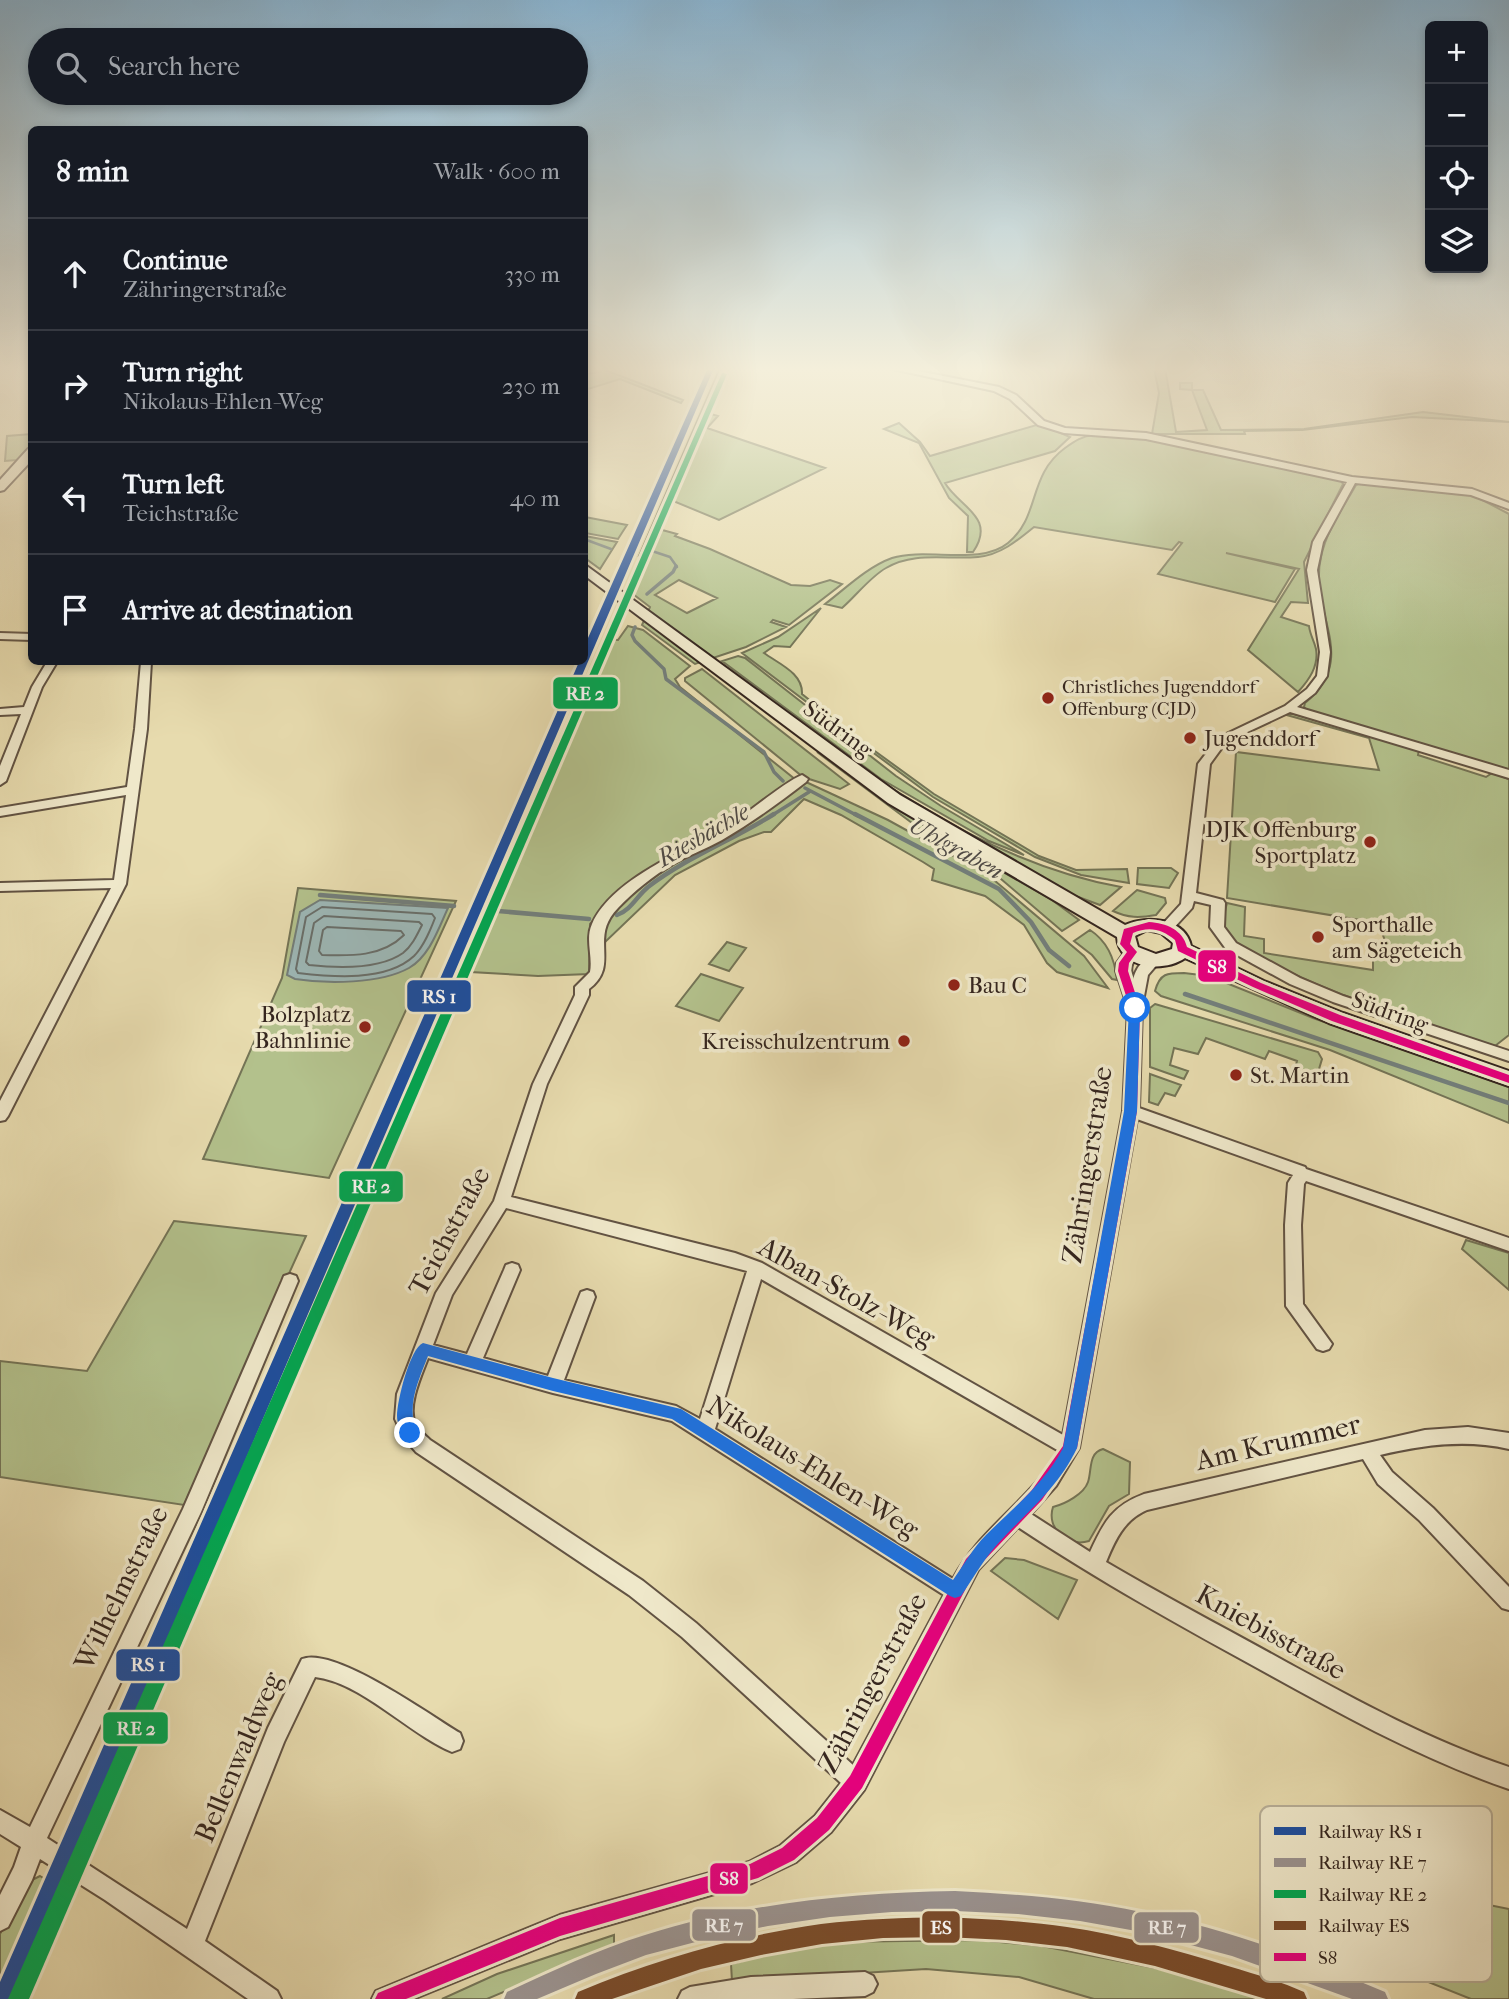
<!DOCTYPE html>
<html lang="en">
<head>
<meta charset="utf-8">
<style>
  body { margin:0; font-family:"IM FELL French Canon",serif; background:#20242c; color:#f1f3f6 }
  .controls { position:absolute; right:21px; top:21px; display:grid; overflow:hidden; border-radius:10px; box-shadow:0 4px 10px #0003 }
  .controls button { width:63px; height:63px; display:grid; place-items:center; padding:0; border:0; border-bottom:2px solid #363941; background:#171b24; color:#f1f3f6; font:35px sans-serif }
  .stop { position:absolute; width:21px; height:21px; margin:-16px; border:5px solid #1a73e8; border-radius:50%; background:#fff }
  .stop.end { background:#1a73e8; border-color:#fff; box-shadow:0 2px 7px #0008 }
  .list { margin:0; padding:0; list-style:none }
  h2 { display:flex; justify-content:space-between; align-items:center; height:91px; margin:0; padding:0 28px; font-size:30px }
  h2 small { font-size:23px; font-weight:400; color:#9ea1a6 }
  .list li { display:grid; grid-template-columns:46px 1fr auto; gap:21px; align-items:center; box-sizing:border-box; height:112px; padding:0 28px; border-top:2px solid #363941 }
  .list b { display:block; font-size:26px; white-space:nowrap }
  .list p { margin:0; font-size:23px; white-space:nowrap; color:#9ea1a6 }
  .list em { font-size:23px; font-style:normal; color:#9ea1a6 }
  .icon { flex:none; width:38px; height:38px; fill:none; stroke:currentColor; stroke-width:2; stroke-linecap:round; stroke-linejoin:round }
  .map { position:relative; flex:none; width:1509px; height:1999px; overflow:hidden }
  .search { position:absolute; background:#171b24; box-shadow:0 4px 10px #0003; left:28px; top:28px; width:560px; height:77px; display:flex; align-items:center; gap:18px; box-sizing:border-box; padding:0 24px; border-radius:38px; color:#9ea1a6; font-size:26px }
  .panel { position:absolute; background:#171b24; box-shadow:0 4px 10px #0003; left:28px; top:126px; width:560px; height:539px; border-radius:10px }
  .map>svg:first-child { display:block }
  .green { fill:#b3c18c; stroke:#747456; stroke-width:2; fill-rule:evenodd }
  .water { fill:#9db8b7; stroke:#737e7a; stroke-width:2 }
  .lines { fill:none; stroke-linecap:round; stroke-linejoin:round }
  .shore { stroke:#696f6b; stroke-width:2 }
  .stream-far2 { stroke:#737e7a; stroke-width:2.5 }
  .stream-far1 { stroke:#737e7a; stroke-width:3.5 }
  .stream { stroke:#737e7a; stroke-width:4.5 }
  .street-casing { stroke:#625343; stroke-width:4 }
  .secondary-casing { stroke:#35261f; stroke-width:4 }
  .street { fill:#efe8ca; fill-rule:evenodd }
  .secondary { fill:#efe8ca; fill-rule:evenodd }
  .bus-1-casing { stroke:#efe8ca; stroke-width:6 }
  .bus-1 { fill:#e5007d; fill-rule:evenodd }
  .rail-1-casing { stroke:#efe8ca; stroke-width:6 }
  .rail-2-casing { stroke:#efe8ca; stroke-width:6 }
  .rail-3-casing { stroke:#efe8ca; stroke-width:6 }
  .rail-4-casing { stroke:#efe8ca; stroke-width:6 }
  .rail-1 { fill:#1d4e9e; fill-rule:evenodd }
  .rail-2 { fill:#9a928f; fill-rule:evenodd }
  .rail-3 { fill:#00a651; fill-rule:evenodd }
  .rail-4 { fill:#7a4b2a; fill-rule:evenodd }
  .route { fill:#1a73e8 }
  .poi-dot { fill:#8f2418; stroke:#efe8ca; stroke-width:2.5 }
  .labels { text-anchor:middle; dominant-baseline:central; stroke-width:7; stroke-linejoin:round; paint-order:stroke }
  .far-poi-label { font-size:19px; fill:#35261f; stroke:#efe8ca; text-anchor:start }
  .street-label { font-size:23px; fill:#35261f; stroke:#efe8ca }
  .poi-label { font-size:23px; fill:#35261f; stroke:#efe8ca; text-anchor:start }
  .water-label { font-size:24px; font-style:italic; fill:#4f4a45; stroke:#efe8ca }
  .near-street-label { font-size:28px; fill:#35261f; stroke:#efe8ca }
  .key { fill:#efe8ca; stroke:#b7ae97; stroke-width:2 }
  .key-label { font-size:19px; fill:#35261f }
  .line-badge { stroke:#efe8ca; stroke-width:2.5 }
  .badge-label { font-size:19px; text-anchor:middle; font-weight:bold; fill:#fff }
</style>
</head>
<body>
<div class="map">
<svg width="1509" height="1999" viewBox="0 0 1509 1999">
  <rect width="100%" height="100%" fill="#e7dbae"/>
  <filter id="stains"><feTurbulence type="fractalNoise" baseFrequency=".00286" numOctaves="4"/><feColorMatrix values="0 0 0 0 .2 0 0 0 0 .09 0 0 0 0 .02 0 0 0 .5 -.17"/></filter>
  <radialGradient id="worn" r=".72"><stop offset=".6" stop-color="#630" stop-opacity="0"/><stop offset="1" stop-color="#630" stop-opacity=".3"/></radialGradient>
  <path class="green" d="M604 368H610L605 370 683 400 681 403 620 379 585 390V374L600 372 598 369Z
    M720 368H723L704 412 718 416 707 428 825 468 719 520 671 500 655 528 677 534 675 536 710 549 791 585 810 586 830 580 842 584 789 625 773 620 771 622 786 627 746 647 695 664 642 625 650 607 629 591 643 557 639 556ZM679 580 717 598 687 613 655 595Z
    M1154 368H1165L1176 432 1207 430 1192 390 1180 389V383H1192V390H1203L1221 430 1304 429 1423 412 1509 422 1412 417 1302 430 1244 431 1245 434H1152L1159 393Z
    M899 423 920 442 930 456 1040 424 1070 437 1055 451 945 483C959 507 997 517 973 552H967L968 516 949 498 919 443 884 429Z
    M31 434V445L17 460 5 461 7 436Z
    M1094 435 1147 438 1340 479 1343 484 1304 562 1308 603 1291 602 1281 617 1309 626C1310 635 1314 640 1316 649 1319 666 1309 680 1298 692L1248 650 1299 569 1226 553 1295 569 1275 602 1158 574 1182 543 1179 542 1172 550 1034 527C1017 541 1000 555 978 557 947 560 914 551 886 568 870 577 856 596 842 608L825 604C845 589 867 567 892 558 926 547 980 566 1008 543 1041 516 1027 476 1065 448 1075 441 1082 436 1094 435Z
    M1360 483 1471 494 1509 514V772L1308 711 1304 707 1305 703C1361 657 1308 614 1321 557 1326 531 1343 508 1356 485Z
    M584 517H585L627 525 618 539 585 533Z
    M585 536 617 542 600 569 585 558Z
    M821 608 790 647 774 646 764 653C779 664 803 673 802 694L847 730 845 731 742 653 778 637Z
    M628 626 643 630 690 666 675 679 680 687 796 780 700 843 673 855 650 869 614 897 590 924 589 974 538 976 471 972 524 834 611 646 606 645 608 639 618 640Z
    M738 656 745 658 896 776 941 806 1024 855 989 841 881 779 722 661Z
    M702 669 849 784 840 789 803 777 685 681V678Z
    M1283 714H1294L1419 750 1418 755 1486 777 1492 773 1509 779V1035L1495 1046C1421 1022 1347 1001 1277 966 1261 958 1239 949 1228 934 1220 924 1224 915 1227 903L1245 907 1244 936 1264 939V953L1373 970V957L1387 959 1384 938 1378 923 1227 898 1236 752 1379 770 1369 738Z
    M850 733 934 794 1039 856 1076 870 1127 869 1129 883 1081 875 1035 857 933 797 848 734Z
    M820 741C916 805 1005 866 1121 887L1100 905 1073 895 914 807Z
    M817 752 938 835 1052 900 1079 920 1062 931 1001 879 928 835Z
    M806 782 888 820 988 875 1084 956 1108 988 1057 972 1047 963 1024 925 985 896 932 880 934 869 923 862 841 815 804 799 771 832H764L739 841 675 875 602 945 600 931C637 878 685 859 739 827 762 813 784 797 806 782Z
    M1138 868H1171L1178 873 1169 888 1137 884Z
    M298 888 456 901 329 1178 203 1159 282 978Z
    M1137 890 1165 898 1166 903 1156 915C1139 918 1128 918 1113 911Z
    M1090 930C1107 941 1115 960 1117 980L1112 979 1092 955 1074 941Z
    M727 942 746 948 729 971 709 964Z
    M1184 973 1209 976 1313 1018 1509 1087V1123L1330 1050 1161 996 1155 991C1160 973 1167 973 1184 973Z
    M701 974 743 988 719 1021 676 1006Z
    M1155 1004 1318 1052 1322 1059 1316 1079 1294 1072 1297 1061 1269 1051 1265 1059 1206 1038 1198 1054 1174 1048 1170 1065 1188 1071 1184 1079 1150 1067V1008Z
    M1150 1074 1181 1085 1175 1096 1165 1093 1158 1105 1149 1102Z
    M174 1221 306 1236 184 1505 0 1477V1361L87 1371Z
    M1466 1240 1509 1253V1290L1462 1249Z
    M1103 1449 1130 1462 1129 1494 1109 1506 1089 1541C1067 1548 1046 1528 1053 1507 1065 1504 1084 1494 1088 1482 1092 1470 1088 1453 1103 1449Z
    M1005 1558 1024 1560 1077 1580 1058 1619 991 1571Z
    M40 1876 48 1881 0 1987V1934L24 1884Z
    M1479 1903 1509 1909V1999H1471L1320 1939 1324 1928 1405 1962 1417 1910 1483 1927Z
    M614 1935V1945L487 1999H442L497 1974Z
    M978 1940 1042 1946 1201 1977 1263 1999H1094L1019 1977 926 1969 732 1981 731 1964 782 1950 832 1942Z"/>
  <path class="water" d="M320 900 448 908C439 927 430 956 409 968 380 984 327 984 295 979L287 975 300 912Z"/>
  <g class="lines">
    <path class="shore" d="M322 907 432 914 435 918C430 931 424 946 414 956 386 982 332 977 298 973L296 969 306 917Z
      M324 916 419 922 422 925C417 935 412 946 403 953 379 970 337 968 309 965L306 962 314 923Z
      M327 927 401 931 404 935C382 957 351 956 322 955L319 951 323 930Z"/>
    <path class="stream-far2" d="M584 539 611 549
      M649 550 670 557 677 567"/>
    <path class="stream-far1" d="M647 594 673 572 676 566
      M635 627 632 635 635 641 664 669 666 679 764 752 774 772 783 781
      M805 788 858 816
      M771 816 809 792"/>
    <path class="stream" d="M855 814 999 889 1031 922 1049 950 1069 966
      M320 895 454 906
      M498 911 589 919
      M617 915C631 910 637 896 648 887 687 857 733 840 774 814
      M1185 994 1509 1103"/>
    <defs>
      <path id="street" d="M888 368H903L999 387 1016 395 1044 421 1065 428 1146 433 1352 477 1472 489 1509 503V509L1471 495 1355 483 1323 542 1317 570 1330 652 1327 676 1315 693 1297 707 1509 770V778L1290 712 1226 742 1210 764 1196 893 1223 900 1225 903 1224 927 1236 943 1300 978 1343 996 1509 1051V1061L1333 1002 1290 984 1226 949 1210 927 1211 905 1194 901 1192 908 1171 931 1166 932 1159 928 1181 904 1198 764 1218 738 1285 706 1307 689 1317 676 1320 652 1307 570 1313 542 1347 482 1146 439 1064 433 1038 425 1010 399 994 391Z
        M0 633 32 634V640L0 639Z
        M47 662H57L42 687 6 781 0 785V766L21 714 0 715V709L24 707 32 687Z
        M141 662H151L147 729 126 884 8 1116 5 1120 0 1121V1101L111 888 0 891V883L114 880 126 795 0 816V808L127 787 135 729Z
        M802 775 808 779 806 782C779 803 751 823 722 840 706 849 689 855 673 864 653 876 634 891 618 908 588 938 621 965 589 989V995L547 1084 511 1197 735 1253 762 1263 1063 1435 1123 1111 1128 1008 1116 971 1117 963 1127 949H1137L1139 952C1132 963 1129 967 1133 980 1136 968 1144 955 1158 958L1160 961 1148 975 1142 1007 1139 1108 1305 1167 1306 1169 1509 1238V1251L1306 1181 1304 1184 1301 1225 1303 1304 1332 1344 1329 1349 1323 1351 1317 1349 1286 1306 1285 1225 1288 1183 1293 1175 1137 1119 1079 1448 1056 1486 1031 1514 1090 1552C1104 1522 1112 1506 1144 1494L1425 1430 1468 1427 1509 1433V1449C1465 1439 1424 1445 1380 1455L1392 1472 1433 1508 1509 1587V1610L1502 1608 1419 1520 1378 1484 1363 1459 1147 1510C1124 1520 1115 1540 1106 1562 1165 1597 1227 1629 1288 1663 1360 1702 1431 1741 1509 1767V1789C1424 1760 1348 1718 1270 1675 1184 1628 1099 1581 1018 1527L978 1570 864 1790 831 1832 796 1862 752 1883 560 1939 413 1999H372L376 1991 560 1915 749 1862 780 1846 815 1816 841 1783 682 1637 629 1595 416 1452 404 1438 395 1419 397 1394 436 1293 494 1201 533 1084 575 995V987L590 972C593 956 585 939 592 924 613 876 694 848 735 821 752 810 786 781 802 775ZM506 1208 747 1271 700 1419 676 1406 564 1380 595 1297 593 1292 587 1290 581 1292 579 1297 548 1376 483 1358 520 1270 518 1265 512 1263 506 1265 504 1270 467 1354 433 1345 452 1295ZM761 1279 1059 1451C1031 1500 979 1529 953 1579L715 1429ZM428 1358 553 1393 672 1421 944 1595 853 1765 696 1623 643 1581 430 1440C425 1435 418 1430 415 1423 407 1406 422 1374 428 1358Z
        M290 1274 296 1276 298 1281 201 1512 47 1838 187 1929 268 1728 302 1659C334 1646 430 1715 460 1733L463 1741 460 1749 452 1752C409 1734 361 1682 315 1677L284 1742 205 1941 277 1991 281 1999H248L105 1900 40 1859 32 1880 8 1927 0 1931V1895L14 1867 21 1847 0 1834V1810L30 1827 183 1509 282 1281 284 1276Z
        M865 1972 873 1976 877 1984 873 1992 865 1996 793 1999H678L682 1991 690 1987 751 1977Z"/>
      <path id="secondary" d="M28 449H32V460L4 490 0 491V480Z
        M584 564 900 795 1125 925C1147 915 1185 918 1191 946L1264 981 1343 1013 1509 1071V1086L1329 1023 1185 958C1164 973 1119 969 1117 937L888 803 584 575ZM1147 930 1161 933 1173 943 1172 949 1156 954 1138 947 1135 936Z"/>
    </defs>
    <use href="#street" class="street-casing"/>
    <use href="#secondary" class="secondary-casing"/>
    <use href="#street" class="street"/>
    <use href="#secondary" class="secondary"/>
    <defs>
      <path id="bus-1" d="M1149 922C1166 923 1183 930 1187 947L1261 983 1340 1015 1509 1075V1083L1332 1021 1253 987 1178 951 1175 940C1162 929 1149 926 1133 933L1130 944 1137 952 1129 963 1128 971 1140 1008 1137 1111 1077 1448 1042 1500 976 1569 862 1788 829 1830 794 1860 758 1878 560 1936 406 1999H375L378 1993 560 1918 750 1864 782 1848 817 1818 850 1776 966 1559 1032 1490 1063 1446 1125 1111 1130 1008 1118 971 1119 963 1127 952 1120 944 1124 929Z"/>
    </defs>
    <use href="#bus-1" class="bus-1-casing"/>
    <use href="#bus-1" class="bus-1"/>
    <defs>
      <path id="rail-1" d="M708 368H714L14 1999H0V1982L579 662H584V647Z"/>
      <path id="rail-2" d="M955 1891C1018 1894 1079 1899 1141 1912 1225 1928 1307 1959 1385 1992L1388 1999H1352L1232 1956 1142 1932 1080 1921 1018 1914 955 1911 892 1912 830 1917 768 1926 707 1939 646 1955 596 1974 537 1999H504L507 1992C552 1971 597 1950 645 1935 746 1903 850 1893 955 1891Z"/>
      <path id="rail-3" d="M722 373 727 374 29 1999H8Z"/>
      <path id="rail-4" d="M945 1917C986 1919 1027 1921 1067 1927 1122 1935 1176 1950 1228 1966 1254 1974 1280 1981 1304 1992L1307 1999H1266L1155 1966 1067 1947 1006 1940 945 1937 883 1938 822 1944 761 1955 701 1969 612 1999H575L578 1992C656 1959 737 1936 821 1924 862 1919 904 1918 945 1917Z"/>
    </defs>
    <use href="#rail-1" class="rail-1-casing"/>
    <use href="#rail-2" class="rail-2-casing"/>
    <use href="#rail-3" class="rail-3-casing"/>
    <use href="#rail-4" class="rail-4-casing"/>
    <use href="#rail-1" class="rail-1"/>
    <use href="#rail-2" class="rail-2"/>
    <use href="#rail-3" class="rail-3"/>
    <use href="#rail-4" class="rail-4"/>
  </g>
  <linearGradient id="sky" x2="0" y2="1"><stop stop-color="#8ab6d4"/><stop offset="0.57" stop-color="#f4efdb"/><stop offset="1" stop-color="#f4efdb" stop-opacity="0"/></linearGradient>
  <rect width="1509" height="648" fill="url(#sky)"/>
  <path class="route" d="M1135 1004 1140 1008 1137 1111 1077 1448C1058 1489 1024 1514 995 1547 982 1562 972 1580 961 1596L955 1598 950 1596 672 1419 553 1391 428 1356C418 1382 406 1406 417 1433L410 1439 404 1437C401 1430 397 1423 397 1416 397 1401 410 1348 423 1343L553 1378 681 1409 953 1580C963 1566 973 1548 986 1535 1013 1508 1045 1483 1063 1448L1124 1111 1129 1008Z"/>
  <g class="poi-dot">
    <circle cx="1048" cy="698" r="7"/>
    <circle cx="1190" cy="738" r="7"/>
    <circle cx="1370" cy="842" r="7"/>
    <circle cx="1318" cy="937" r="7"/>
    <circle cx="954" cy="985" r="7"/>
    <circle cx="365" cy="1027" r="7"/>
    <circle cx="904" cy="1041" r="7"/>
    <circle cx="1236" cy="1075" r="7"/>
  </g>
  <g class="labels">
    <g class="far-poi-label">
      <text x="1062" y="687">Christliches Jugenddorf<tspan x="1062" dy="22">Offenburg (CJD)</tspan></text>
    </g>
    <g class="street-label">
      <text transform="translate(838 729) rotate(36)">Südring</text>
      <text transform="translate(1390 1012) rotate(20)">Südring</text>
    </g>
    <g class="poi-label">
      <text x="1204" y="738">Jugenddorf</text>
      <text x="1356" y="829" text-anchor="end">DJK Offenburg<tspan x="1356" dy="26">Sportplatz</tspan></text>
      <text x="1332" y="924">Sporthalle<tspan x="1332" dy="26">am Sägeteich</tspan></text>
      <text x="968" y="985">Bau C</text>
      <text x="351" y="1014" text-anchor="end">Bolzplatz<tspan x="351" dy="26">Bahnlinie</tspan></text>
      <text x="890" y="1041" text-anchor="end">Kreisschulzentrum</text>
      <text x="1250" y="1075">St. Martin</text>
    </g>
    <g class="water-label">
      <text transform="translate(703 835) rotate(-30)">Riesbächle</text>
      <text transform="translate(956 848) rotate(29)">Uhlgraben</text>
    </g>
    <g class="near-street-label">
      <text transform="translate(1087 1165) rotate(-81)">Zähringerstraße</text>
      <text transform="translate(449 1231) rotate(-62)">Teichstraße</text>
      <text transform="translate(847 1292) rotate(29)">Alban-Stolz-Weg</text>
      <text transform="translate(1278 1442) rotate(-13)">Am Krummer</text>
      <text transform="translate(813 1467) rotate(32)">Nikolaus-Ehlen-Weg</text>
      <text transform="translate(121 1588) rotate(-64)">Wilhelmstraße</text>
      <text transform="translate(1271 1632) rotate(29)">Kniebisstraße</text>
      <text transform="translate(872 1683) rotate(-62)">Zähringerstraße</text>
      <text transform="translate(238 1757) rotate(-67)">Bellenwaldweg</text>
    </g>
  </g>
  <rect x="1260" y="1806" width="232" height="176" rx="10" class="key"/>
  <rect x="1274" y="1827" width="32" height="8" fill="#1d4e9e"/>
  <rect x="1274" y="1858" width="32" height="9" fill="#9a928f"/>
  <rect x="1274" y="1890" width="32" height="8" fill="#00a651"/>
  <rect x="1274" y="1921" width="32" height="9" fill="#7a4b2a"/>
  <rect x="1274" y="1953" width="32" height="8" fill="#e5007d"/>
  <g class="key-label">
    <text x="1318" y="1838">Railway RS 1</text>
    <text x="1318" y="1869">Railway RE 7</text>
    <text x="1318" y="1901">Railway RE 2</text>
    <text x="1318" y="1932">Railway ES</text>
    <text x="1318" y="1964">S8</text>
  </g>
  <g class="line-badge">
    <rect x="552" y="676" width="67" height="34" rx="7" fill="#00a651"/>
    <rect x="1197" y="949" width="40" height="34" rx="7" fill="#e5007d"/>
    <rect x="406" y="979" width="66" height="34" rx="7" fill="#1d4e9e"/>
    <rect x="338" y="1170" width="66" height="33" rx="7" fill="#00a651"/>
    <rect x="115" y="1648" width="66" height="34" rx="7" fill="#1d4e9e"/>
    <rect x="102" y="1711" width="67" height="34" rx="7" fill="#00a651"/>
    <rect x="709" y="1862" width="40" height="33" rx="7" fill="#e5007d"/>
    <rect x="691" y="1908" width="66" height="34" rx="7" fill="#9a928f"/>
    <rect x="921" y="1910" width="40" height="34" rx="7" fill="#7a4b2a"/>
    <rect x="1133" y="1911" width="67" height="33" rx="7" fill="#9a928f"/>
  </g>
  <g class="badge-label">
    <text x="585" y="700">RE 2</text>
    <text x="1217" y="973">S8</text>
    <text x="439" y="1003">RS 1</text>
    <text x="371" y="1193">RE 2</text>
    <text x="148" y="1671">RS 1</text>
    <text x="136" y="1735">RE 2</text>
    <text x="729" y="1885">S8</text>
    <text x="724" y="1932">RE 7</text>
    <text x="941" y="1934">ES</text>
    <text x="1167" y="1934">RE 7</text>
  </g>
  <rect width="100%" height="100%" filter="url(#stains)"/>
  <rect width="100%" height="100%" fill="url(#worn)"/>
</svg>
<div class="controls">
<button>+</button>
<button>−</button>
<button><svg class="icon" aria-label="locate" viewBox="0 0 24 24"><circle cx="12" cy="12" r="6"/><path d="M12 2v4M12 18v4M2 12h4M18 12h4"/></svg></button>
<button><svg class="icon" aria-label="layers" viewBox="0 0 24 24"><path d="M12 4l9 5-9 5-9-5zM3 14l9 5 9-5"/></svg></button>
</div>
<div class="stop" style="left:1135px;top:1008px"></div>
<div class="stop end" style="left:410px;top:1433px"></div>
<div class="search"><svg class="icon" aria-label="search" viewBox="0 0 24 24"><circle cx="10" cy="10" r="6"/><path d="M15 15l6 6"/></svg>Search here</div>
<section class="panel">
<h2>8 min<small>Walk · 600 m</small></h2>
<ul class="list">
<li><svg class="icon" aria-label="ahead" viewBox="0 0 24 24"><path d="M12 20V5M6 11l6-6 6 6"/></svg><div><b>Continue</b><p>Zähringerstraße</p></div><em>330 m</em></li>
<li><svg class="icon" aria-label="right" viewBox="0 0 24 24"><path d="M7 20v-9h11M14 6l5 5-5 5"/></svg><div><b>Turn right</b><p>Nikolaus-Ehlen-Weg</p></div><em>230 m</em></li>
<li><svg class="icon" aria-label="left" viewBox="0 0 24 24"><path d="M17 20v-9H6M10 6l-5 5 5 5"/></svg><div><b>Turn left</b><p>Teichstraße</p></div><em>40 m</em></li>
<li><svg class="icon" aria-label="arrive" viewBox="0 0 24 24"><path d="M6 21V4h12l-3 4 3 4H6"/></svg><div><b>Arrive at destination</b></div></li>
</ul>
</section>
</div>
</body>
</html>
